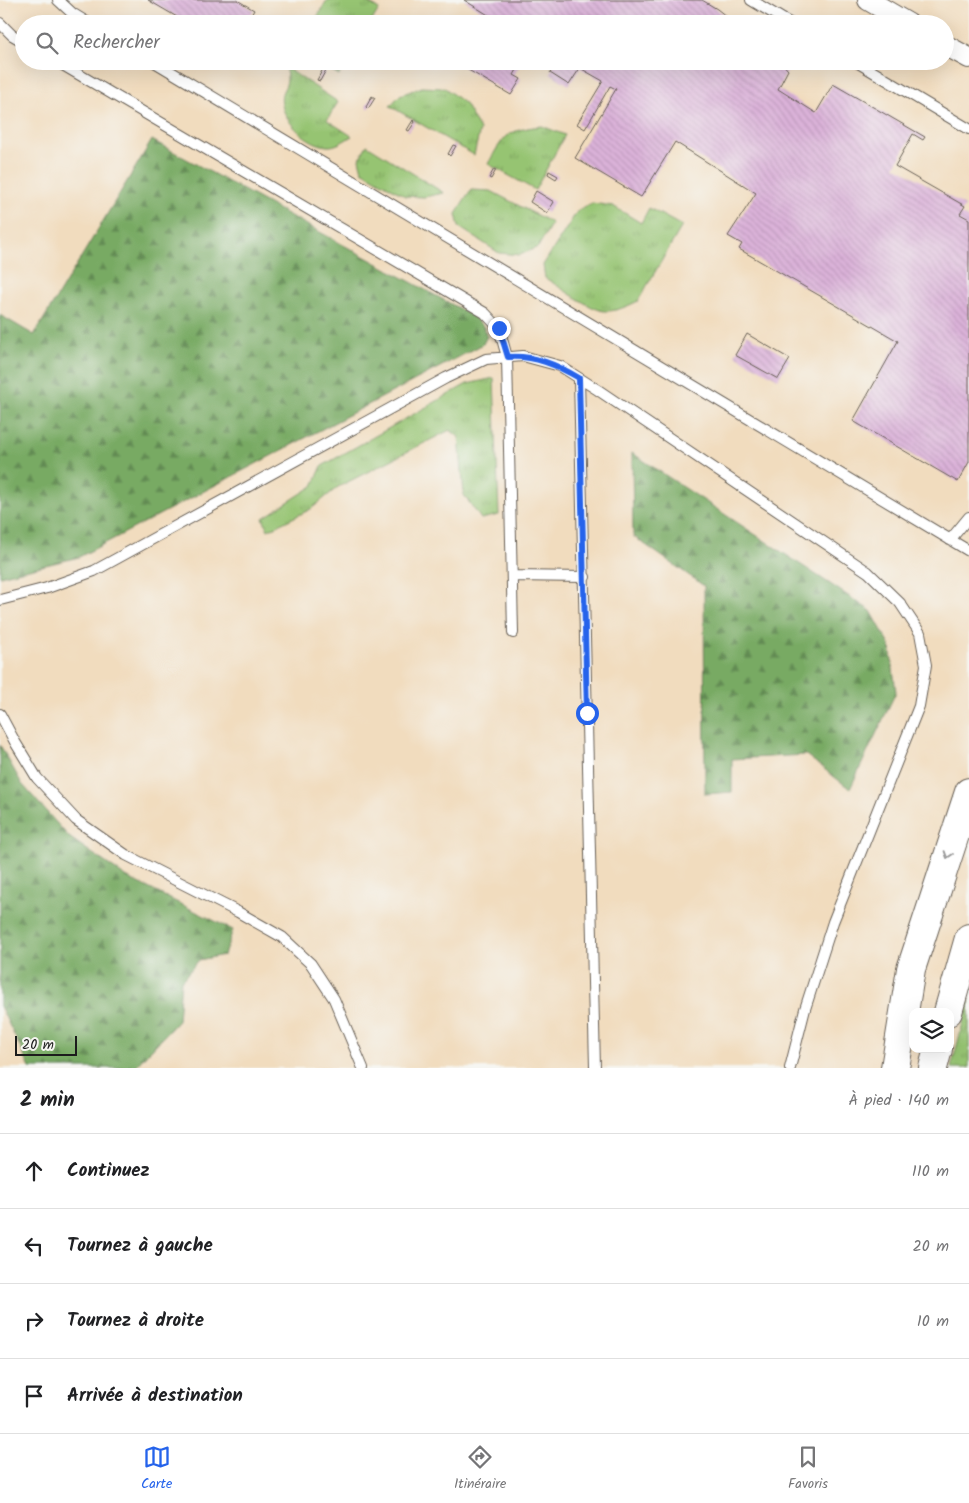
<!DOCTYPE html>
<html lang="fr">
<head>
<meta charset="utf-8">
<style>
  body { margin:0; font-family:Kalam,sans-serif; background:#f2f2f2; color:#202124 }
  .controls { position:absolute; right:15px; bottom:15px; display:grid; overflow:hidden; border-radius:10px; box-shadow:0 5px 20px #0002 }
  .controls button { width:45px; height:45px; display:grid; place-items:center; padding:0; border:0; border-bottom:1px solid #e0e0e0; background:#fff; color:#202124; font:25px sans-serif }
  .scale { position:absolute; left:15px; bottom:12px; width:62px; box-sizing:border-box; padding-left:5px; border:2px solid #1c1c1c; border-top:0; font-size:14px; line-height:18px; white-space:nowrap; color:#1c1c1c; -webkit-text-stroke:4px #f6f6f2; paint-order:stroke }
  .stop { position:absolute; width:15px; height:15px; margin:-11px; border:4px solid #2563eb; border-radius:50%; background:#fff }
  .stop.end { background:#2563eb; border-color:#fff; box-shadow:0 1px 5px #0008 }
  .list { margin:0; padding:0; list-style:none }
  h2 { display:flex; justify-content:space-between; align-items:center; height:65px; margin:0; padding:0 20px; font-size:21px }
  h2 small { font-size:16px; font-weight:400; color:#757577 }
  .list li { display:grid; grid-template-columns:32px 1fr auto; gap:15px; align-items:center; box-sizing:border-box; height:75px; padding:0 20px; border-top:1px solid #e0e0e0 }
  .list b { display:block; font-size:19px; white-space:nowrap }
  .list em { font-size:16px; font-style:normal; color:#757577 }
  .icon { flex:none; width:28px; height:28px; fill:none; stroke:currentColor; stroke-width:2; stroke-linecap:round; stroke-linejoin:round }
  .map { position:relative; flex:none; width:969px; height:1068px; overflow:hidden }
  .search { position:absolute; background:#fff; box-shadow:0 5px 20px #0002; left:15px; right:15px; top:15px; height:55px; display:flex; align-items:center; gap:12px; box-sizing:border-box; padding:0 18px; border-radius:28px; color:#757577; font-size:19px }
  .sheet { height:365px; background:#fff }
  nav { display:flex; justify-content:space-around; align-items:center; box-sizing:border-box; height:70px; border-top:1px solid #e0e0e0; background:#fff; font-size:14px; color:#757577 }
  nav a { display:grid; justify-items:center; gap:2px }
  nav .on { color:#2563eb }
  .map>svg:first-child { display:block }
  .grass { fill:url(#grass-tufts); stroke:#597047 }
  .forest { fill:url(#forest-firs); stroke:#4a6340 }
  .building { fill:url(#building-back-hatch) }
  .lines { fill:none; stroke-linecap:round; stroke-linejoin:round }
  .lane-casing { stroke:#675f55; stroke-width:12 }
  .street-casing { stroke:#675f55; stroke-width:22 }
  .primary-casing { stroke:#675f55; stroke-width:30 }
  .lane { stroke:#fff; stroke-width:10 }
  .street { stroke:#fff; stroke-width:20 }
  .primary { stroke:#fff; stroke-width:28 }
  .oneway { stroke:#999 }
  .route { stroke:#2563eb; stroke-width:6 }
</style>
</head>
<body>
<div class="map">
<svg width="969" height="1068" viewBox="0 0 969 1068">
  <defs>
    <pattern id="grass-tufts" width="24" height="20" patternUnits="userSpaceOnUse" patternTransform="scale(1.25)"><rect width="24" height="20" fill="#96c472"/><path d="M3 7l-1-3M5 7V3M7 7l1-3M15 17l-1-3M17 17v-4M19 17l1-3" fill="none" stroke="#81a862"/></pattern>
    <pattern id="forest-firs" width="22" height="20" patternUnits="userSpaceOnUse" patternTransform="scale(1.25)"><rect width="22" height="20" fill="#78aa64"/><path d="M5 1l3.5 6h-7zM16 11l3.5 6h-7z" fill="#628a52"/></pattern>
    <pattern id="building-back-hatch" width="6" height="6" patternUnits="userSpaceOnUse" patternTransform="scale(1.25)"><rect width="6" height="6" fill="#dbb2d9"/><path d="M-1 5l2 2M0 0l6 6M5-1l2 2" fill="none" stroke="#bb98ba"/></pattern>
  </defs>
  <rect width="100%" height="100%" fill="#f6f6f2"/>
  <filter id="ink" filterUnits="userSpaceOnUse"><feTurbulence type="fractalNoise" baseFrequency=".02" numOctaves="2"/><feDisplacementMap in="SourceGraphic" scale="10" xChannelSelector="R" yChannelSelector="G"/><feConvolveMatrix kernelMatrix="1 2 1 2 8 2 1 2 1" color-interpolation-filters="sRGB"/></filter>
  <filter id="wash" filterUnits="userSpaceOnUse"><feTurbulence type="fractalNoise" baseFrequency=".0096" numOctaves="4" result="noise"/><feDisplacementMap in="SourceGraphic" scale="20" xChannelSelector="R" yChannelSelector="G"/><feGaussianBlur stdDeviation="1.12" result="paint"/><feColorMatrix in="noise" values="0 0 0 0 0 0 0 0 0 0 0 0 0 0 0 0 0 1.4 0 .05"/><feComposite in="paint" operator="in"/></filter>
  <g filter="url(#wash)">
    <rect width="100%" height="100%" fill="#f1dcbe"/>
    <path class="grass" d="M327 0H363L379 9 370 24H313Z
      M316 61H348L339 75Z
      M285 67 338 102 327 120 352 136C345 140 336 147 327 146 308 144 286 124 282 105 279 90 287 89 287 79 287 75 286 71 285 67Z
      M422 87 445 88 465 104 480 130 474 155 390 106 400 95Z
      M542 126 565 135 535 190 488 164C504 135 507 130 542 126Z
      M367 145 444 193 424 197 405 196 362 171 359 159Z
      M471 190 491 191 552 223 538 247 520 255 499 253 459 227 456 214Z
      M592 203 613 206 641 223 649 208 682 226 638 301C628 306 615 312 604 311 589 309 559 286 545 278L543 265 578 210Z
      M494 378 499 515 481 519 464 495 459 437 450 430 338 487 311 509 268 530 263 518 313 486 322 466 467 384Z
      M969 1000V1068H951Z"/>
    <path class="forest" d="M152 140 473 316 483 326 487 336 483 344 476 348 79 557 0 576V315L34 335Z
      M632 453 871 611 890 645 896 692 850 789 806 755 732 759V792L705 794 704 586 633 536Z
      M0 745 22 784 69 837 126 877 233 930 224 955 199 960 181 981 178 1021 134 1068H30L0 1006Z"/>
    <g id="blocks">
      <path class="building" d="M148 0H237L254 10 246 24H189Z
        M464 0H702L717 9 736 24H503Z
        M453 61H522L514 75 521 79 511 95Z
        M556 61H780L788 70 778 89 816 113 833 84 925 137 923 140 913 134 895 166 965 206 960 214 969 219V462L958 482 853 421 898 341 739 249 742 244 728 236 756 193 675 142 641 197 575 158 616 89 610 86 585 129 577 124 603 81 580 68 569 85 550 73Z
        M323 69 326 70 320 81 317 80Z
        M372 96 375 98 368 109 366 107Z
        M413 120 415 122 409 131 407 130Z
        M453 145 456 146 450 156 448 154Z
        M494 169 496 170 491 179 489 178Z
        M549 171 558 176 556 179 548 174Z
        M536 191 554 202 547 213 530 202Z
        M747 334 790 359 778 379 735 355Z"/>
    </g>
  </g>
  <g filter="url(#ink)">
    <use href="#blocks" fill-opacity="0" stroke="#675f55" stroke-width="1"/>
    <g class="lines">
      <defs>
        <path id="lane" d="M58 0 72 13 90 24
          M751 0 791 24
          M0 23 12 35 24 42
          M56 61 485 313 499 328 507 357 513 633
          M153 61 969 551
          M855 61 969 129
          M579 378 595 1068
          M950 540 969 517
          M512 576 585 577
          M0 600 47 588 94 571 446 378 486 359 523 356 560 366 598 390 868 572 900 603 920 633 926 665 919 706 833 922 805 1009 790 1068
          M0 714 15 742 37 778 76 820 126 855 238 912 282 937 311 964 334 999 363 1068"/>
        <path id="street" d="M868 0 909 24
          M945 45 969 58"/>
        <path id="primary" d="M948 1012 969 938
          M895 1068 911 969 969 792
          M933 1068 938 1049"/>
      </defs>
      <use href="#lane" class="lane-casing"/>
      <use href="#street" class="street-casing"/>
      <use href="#primary" class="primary-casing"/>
      <use href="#lane" class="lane"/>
      <use href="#street" class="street"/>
      <use href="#primary" class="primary"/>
    </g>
    <defs><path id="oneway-chevron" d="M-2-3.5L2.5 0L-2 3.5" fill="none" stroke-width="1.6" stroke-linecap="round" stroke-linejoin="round" transform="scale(1.25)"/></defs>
    <use class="oneway" href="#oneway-chevron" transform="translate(948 855) rotate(108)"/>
  </g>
  <g class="lines" filter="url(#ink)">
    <path class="route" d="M499 328 508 357C534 355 557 365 579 378L587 713"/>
  </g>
</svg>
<div class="controls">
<button><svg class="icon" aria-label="layers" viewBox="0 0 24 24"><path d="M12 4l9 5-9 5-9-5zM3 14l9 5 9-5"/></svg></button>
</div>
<div class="scale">20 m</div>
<div class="stop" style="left:587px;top:713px"></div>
<div class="stop end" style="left:499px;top:328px"></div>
<div class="search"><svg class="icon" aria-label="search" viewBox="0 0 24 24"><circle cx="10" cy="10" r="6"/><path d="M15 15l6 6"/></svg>Rechercher</div>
</div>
<section class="sheet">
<h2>2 min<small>À pied · 140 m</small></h2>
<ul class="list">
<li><svg class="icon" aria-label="ahead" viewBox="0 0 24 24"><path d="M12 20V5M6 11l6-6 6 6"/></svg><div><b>Continuez</b></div><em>110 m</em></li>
<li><svg class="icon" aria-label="left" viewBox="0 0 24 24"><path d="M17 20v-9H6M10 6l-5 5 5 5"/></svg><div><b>Tournez à gauche</b></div><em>20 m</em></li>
<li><svg class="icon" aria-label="right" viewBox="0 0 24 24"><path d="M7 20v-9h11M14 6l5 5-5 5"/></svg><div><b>Tournez à droite</b></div><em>10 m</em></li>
<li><svg class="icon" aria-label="arrive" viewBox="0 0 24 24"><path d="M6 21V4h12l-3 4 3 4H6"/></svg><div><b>Arrivée à destination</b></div></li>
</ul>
</section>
<nav>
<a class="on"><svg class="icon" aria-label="map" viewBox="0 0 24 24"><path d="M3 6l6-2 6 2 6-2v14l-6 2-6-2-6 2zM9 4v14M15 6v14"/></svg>Carte</a>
<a><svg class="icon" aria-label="directions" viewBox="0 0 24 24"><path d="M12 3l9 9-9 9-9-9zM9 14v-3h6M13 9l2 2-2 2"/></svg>Itinéraire</a>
<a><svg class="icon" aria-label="saved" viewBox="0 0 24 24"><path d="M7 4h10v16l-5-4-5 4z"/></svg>Favoris</a>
</nav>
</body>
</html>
